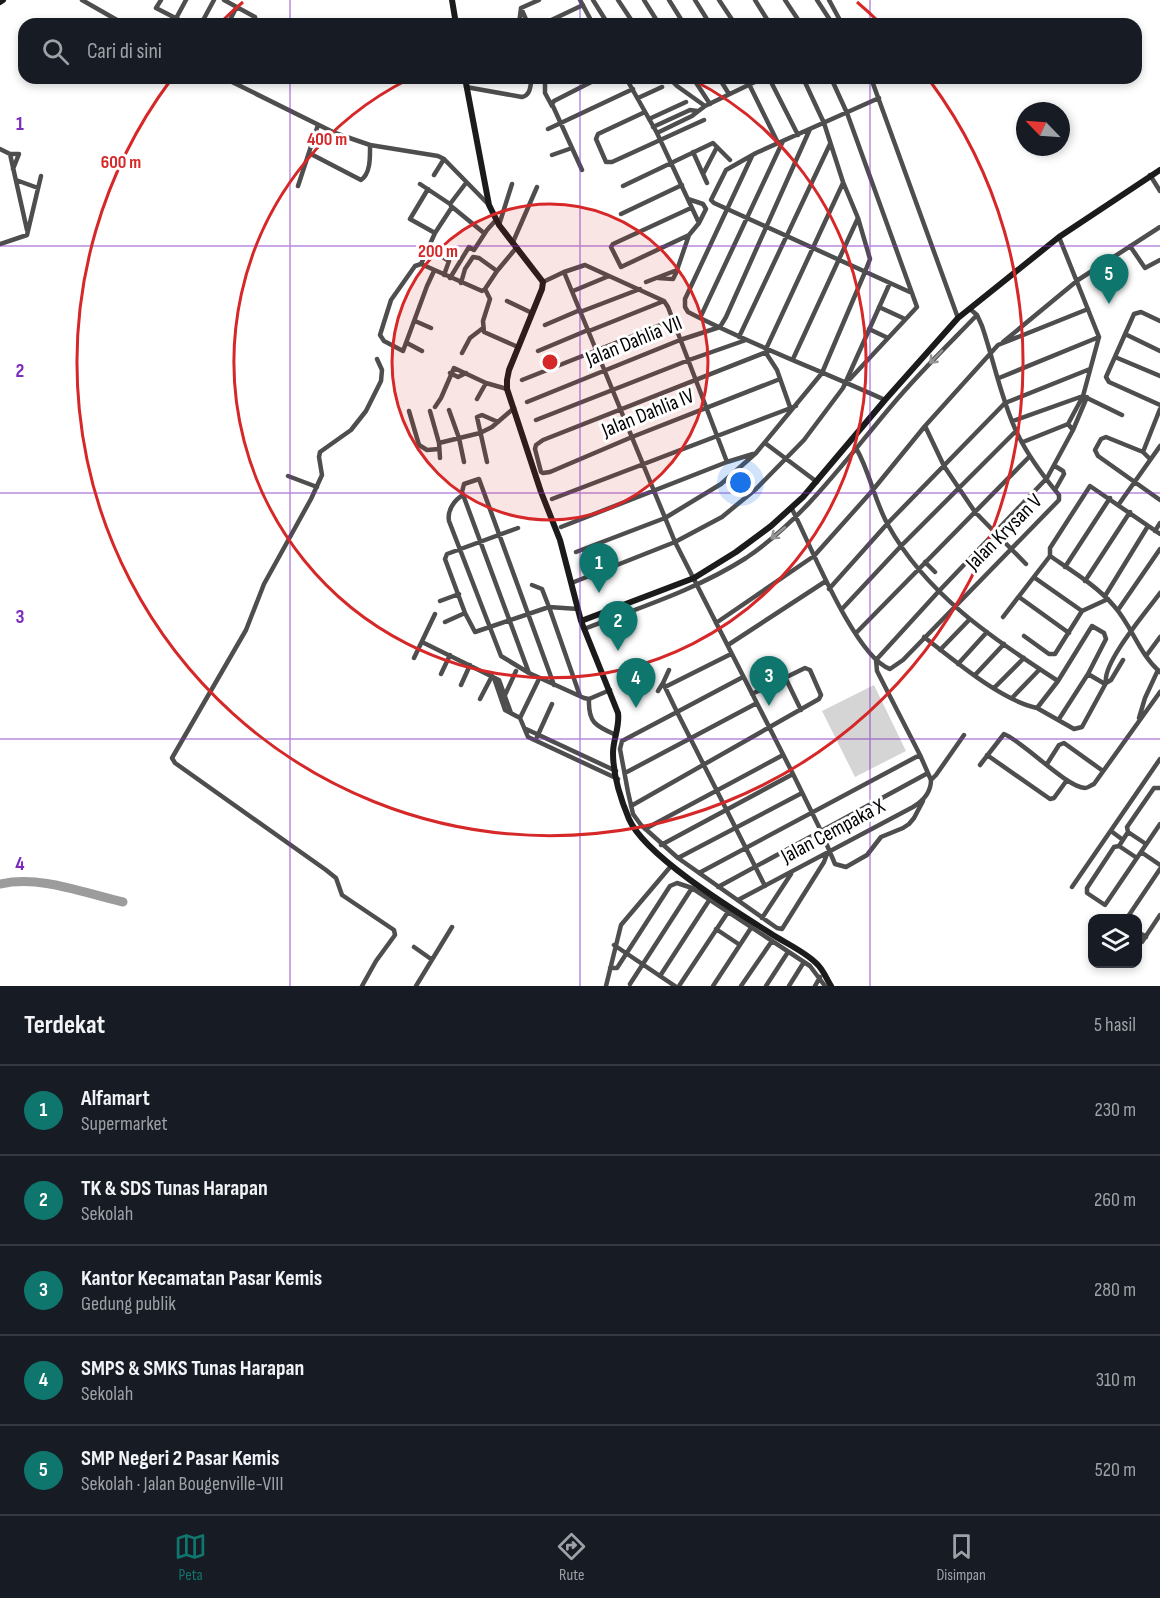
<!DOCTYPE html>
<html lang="id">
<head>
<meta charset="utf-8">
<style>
  body { margin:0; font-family:"Sofia Sans Condensed",sans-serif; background:#20242c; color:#f1f3f6 }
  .controls { position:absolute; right:18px; bottom:18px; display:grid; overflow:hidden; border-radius:12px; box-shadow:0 3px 9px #0003 }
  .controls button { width:54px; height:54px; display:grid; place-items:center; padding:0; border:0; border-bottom:2px solid #363941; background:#171b24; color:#f1f3f6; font:30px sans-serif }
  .compass { position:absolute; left:1016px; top:102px; width:54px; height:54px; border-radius:50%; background:#171b24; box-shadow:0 3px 9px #0003; rotate:295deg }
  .you { position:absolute; left:741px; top:483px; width:21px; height:21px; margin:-15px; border:4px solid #fff; border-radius:50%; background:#1a73e8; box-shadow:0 0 0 9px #1a73e833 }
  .badge { display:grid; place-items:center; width:39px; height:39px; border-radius:50%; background:#0f766e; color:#fff; font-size:20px; font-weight:700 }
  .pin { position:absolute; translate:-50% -50px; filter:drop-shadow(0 2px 3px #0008) }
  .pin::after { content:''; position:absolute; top:32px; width:21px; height:18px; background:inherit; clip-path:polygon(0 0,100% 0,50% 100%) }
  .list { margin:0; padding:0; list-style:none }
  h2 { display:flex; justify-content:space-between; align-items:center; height:78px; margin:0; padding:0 24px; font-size:26px }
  h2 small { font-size:20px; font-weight:400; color:#9ea1a6 }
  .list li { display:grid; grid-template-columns:39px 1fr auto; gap:18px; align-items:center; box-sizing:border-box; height:90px; padding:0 24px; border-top:2px solid #363941 }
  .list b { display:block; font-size:22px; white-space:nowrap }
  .list p { margin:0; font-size:20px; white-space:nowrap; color:#9ea1a6 }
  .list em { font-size:20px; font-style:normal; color:#9ea1a6 }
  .icon { flex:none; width:33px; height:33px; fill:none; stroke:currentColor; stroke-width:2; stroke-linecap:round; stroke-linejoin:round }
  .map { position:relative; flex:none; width:1160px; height:986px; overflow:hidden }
  .search { position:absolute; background:#171b24; box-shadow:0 3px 9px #0003; left:18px; right:18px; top:18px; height:66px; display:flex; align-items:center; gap:15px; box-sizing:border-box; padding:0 21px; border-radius:18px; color:#9ea1a6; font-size:22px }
  .sheet { height:528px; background:#171b24 }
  nav { display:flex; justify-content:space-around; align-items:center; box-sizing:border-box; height:84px; border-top:2px solid #363941; background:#171b24; font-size:16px; color:#9ea1a6 }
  nav a { display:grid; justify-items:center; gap:3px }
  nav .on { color:#0f766e }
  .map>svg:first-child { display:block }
  .green { fill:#d5d5d5 }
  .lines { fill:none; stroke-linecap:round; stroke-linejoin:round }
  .river { stroke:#9c9c9c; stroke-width:9 }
  .street { stroke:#4e4e4e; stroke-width:4.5 }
  .secondary { stroke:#1b1b1b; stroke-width:6 }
  .oneway { stroke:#959595 }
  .grid { fill:none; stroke:#7b2cbf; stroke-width:1.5; stroke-opacity:0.55 }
  .ring { fill:none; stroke:#d62828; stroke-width:3 }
  .labels { text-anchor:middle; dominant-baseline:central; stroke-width:6; stroke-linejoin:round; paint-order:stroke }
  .street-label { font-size:21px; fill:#000; stroke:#fff }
  .grid-label { font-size:20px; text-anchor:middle; font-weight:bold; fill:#7b2cbf; stroke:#fff; stroke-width:6; stroke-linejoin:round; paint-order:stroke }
  .centre { fill:#d62828; stroke:#fff; stroke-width:3 }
  .ring-label { font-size:18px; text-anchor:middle; font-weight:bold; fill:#d62828; stroke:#fff; stroke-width:6; stroke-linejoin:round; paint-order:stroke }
</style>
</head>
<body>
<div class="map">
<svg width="1160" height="986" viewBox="0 0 1160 986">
  <rect width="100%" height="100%" fill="#fff"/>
  <path class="green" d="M874 685 906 751 855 777 822 711Z"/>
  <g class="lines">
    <path class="river" d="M0 884C41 875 83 893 123 902"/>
    <path class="street" d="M82 0 124 24
      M161 0 156 8 187 24
      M224 0 255 17 256 21 255 24
      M580 0 593 24
      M593 0 608 24
      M618 0 634 24
      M644 0 659 24
      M669 0 684 24
      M695 0 710 24
      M719 0 735 24
      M755 0 770 24
      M785 0 801 24
      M817 0 830 20
      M829 0 842 24
      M521 8 539 0
      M521 8 528 24
      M173 24 186 0
      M201 24 214 0
      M228 24 236 8
      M519 24 521 8
      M543 24 583 5
      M224 78 335 133 370 145 438 156 444 159 489 205
      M545 78V93L552 106
      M626 78 657 133 699 223
      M669 78 677 86 705 106
      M693 78 710 104
      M719 78 729 94
      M746 78 778 143
      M769 78 798 135
      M831 78 847 113 917 307 850 379
      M871 78 958 318
      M466 87 522 97C531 95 530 86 532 78
      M638 98 662 87
      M879 98 756 153 726 170 711 200 714 203 912 293
      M645 112 598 134 596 139 606 162H612L704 120
      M649 119 686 102
      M653 127 690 110 697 111
      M548 129 633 89
      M657 133 692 116 705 106 763 78
      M0 149 10 154H19L13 169
      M693 152 707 183
      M309 153 361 180C371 173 370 156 370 145
      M10 154 27 230
      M552 155 572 148
      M752 156 685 299V307L688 312C752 345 819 370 885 400
      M582 170 552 104 554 101 599 78
      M703 174 717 147
      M434 175 444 159
      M1150 175 1160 191
      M16 180 38 188
      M420 184 450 204 466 183
      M298 186 318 125
      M623 186 713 143 730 160
      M428 189 410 219 435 233
      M451 206 484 233
      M621 214 682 185
      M499 225 512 184
      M689 235 621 267 611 247 613 244 691 208
      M1059 237 1099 337 1083 396 1068 424
      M513 242 537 187
      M0 244 27 235 41 176
      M1130 246 1145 268 1160 260
      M421 264 435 233 452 207
      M434 271 427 286 403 351 384 341 380 335 391 300 415 266 421 264 482 291 485 289 497 271 517 247
      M564 272 585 265 664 301
      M444 275 449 261 441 256 445 248
      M450 278 469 247 474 250 487 230 496 220
      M658 278 673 279 677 271
      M543 282 564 272 675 542 793 774 821 831 835 864 846 867 867 855 881 837 903 828 909 824 914 818 923 801
      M646 282 677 270 689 235 699 223 706 209 703 204 688 199
      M461 283 465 269 473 257 479 258 497 271
      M485 289 490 299 483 321 484 332 518 347
      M573 291 609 276
      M507 301 532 313
      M879 307 905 319
      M580 312 640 289
      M700 318 783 141
      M415 321 431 328
      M1160 321 1141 312 1134 314 1106 377 1109 382 1160 405
      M545 325 580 310
      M869 329 888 338
      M1125 334 1160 351
      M739 337 830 144
      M1003 342 1078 280 1160 227
      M407 343 422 351
      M766 349 843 183
      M538 351 588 330
      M769 351 543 440 536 445 535 449 541 472 543 473 550 472 632 437 780 379
      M462 353 470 338 483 328
      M766 353 777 370 790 407
      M1115 357 1160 376
      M793 359 858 218 843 182 824 123 803 78
      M450 373 458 377 466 373
      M999 378 1099 337
      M522 380 673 320
      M486 383 507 389
      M1083 396 1122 415
      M527 402 680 340 720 327 726 317 810 129
      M435 407 441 398 454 368 486 383 477 399
      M449 410 459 438 464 462
      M409 411 419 445 427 450 439 449
      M430 411 439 443 480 433 492 427 514 408
      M536 420 689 360 746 340
      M1013 421 1083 396
      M925 426 944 466 975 512 1026 564
      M1073 430 1087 397
      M1023 442 1068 424
      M439 443 440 458
      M765 443 817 482
      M856 448C870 472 874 500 888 525 926 594 993 639 1058 681
      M1143 452 1160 409
      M1150 459 1143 452 1106 437 1101 439 1095 450 1098 456 1160 500
      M487 462 477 417 482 415 498 422
      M727 462 753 454
      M288 476 317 487
      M1055 490 1064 474 1063 471 1055 466
      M463 495C454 500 447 511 449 521L501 656 529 673 584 698 589 699 610 690
      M552 499 796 406
      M1119 504 1160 446
      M792 509C810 544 855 657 890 669L903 660 1059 500V495C1043 476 1027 454 1017 433 1001 399 994 361 982 326L977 315 970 309
      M561 527 727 462 668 307 664 301 589 331
      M518 528 447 554 445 559 465 613 475 632 549 607 542 589 532 585
      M1155 531 1160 523
      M1160 534 1090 486 1050 548V556C1072 571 1097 586 1114 606 1132 626 1139 654 1160 672
      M576 552 665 518 721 484 756 453 822 373 865 272 870 259 858 218
      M925 562 935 572
      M1065 567 1110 498
      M1035 578 1082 611
      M1085 581 1130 512
      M574 582 675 542 722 517 756 489 804 440 843 388 890 283
      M829 589 887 524 1005 403 1090 369
      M1105 596 1148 526
      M1019 597 1069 633
      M440 601 459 594
      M578 609 549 607 580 696
      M842 609 901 546 1016 431
      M1118 610 1160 549
      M1003 617 1050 556
      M445 622 465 613
      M716 623 814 556 872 491 925 426 998 345 1088 309
      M584 629C638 608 696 590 746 558 805 518 847 458 893 404 919 373 949 344 977 315
      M856 633 1030 456
      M1024 636 1049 654H1055L1082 611 1108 599
      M924 637C954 660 1000 700 1037 708
      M422 642 499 680 511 713
      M728 645 826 581
      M940 650 969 620
      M1146 656 1160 637
      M414 658 435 614
      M958 664 987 632
      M669 670 663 683 677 712 743 677
      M529 673 462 492 464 484 479 479 554 685
      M441 674 450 655
      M1088 674 1105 684
      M975 675 1004 644
      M785 677 801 710
      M494 678 505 710 520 718
      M538 681 520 718 528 737 618 779
      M1106 683C1102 663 1147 611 1160 593
      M461 685 470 665
      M665 687 731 654
      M994 688 1024 658
      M658 691 663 683
      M505 695 516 671
      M1012 698 1040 669
      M480 699 492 676
      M589 699C588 722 595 726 616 735
      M1139 718 1145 698 1158 670
      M1059 719 1088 674 1106 639 1104 633 1092 626 1058 681 1037 708 1074 729 1082 727 1106 683 1111 680 1123 660
      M526 729 616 771
      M537 737 552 704
      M920 755 877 671 876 660 939 591 1047 478 1073 430 1068 424
      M987 755 1050 799 1054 798 1067 780
      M1047 764 1059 745 1064 743 1103 771
      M980 765 1004 734C1024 742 1066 787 1085 788 1088 788 1091 785 1094 784L1160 692
      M625 773 757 703
      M931 780 936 775 964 735
      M631 806 819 699 821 695 810 670 805 668 752 694
      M645 829 783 755
      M1111 831 1123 840
      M1146 844 1128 832 1127 827 1154 788H1160
      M661 845 793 774
      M1119 846 1128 832
      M1141 852 1160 865
      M678 858 802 793
      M1137 858 1119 846 1114 847 1087 888V893L1105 905 1160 824
      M699 873 916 757 920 755 931 780
      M765 886 677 712 622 741 620 749 628 792 633 814 641 825 678 858 777 928 782 929 824 862 827 854
      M718 887 928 773
      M1072 887 1160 759
      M738 900 913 807C923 801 931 792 931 780
      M762 918 791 874
      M1127 918 1160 869
      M716 929 740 945
      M1138 932 1146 937
      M1142 942 1160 915
      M614 945 675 986
      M414 947 431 959
      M610 968H617L670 886 677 883 692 888 810 966 825 986
      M660 976 710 899
      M630 984 692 888
      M362 986 376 961 395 935 394 930 342 895 336 878 326 870 175 763 172 758 246 630 264 584 311 499 322 475 319 457 320 452 351 430 366 411 381 381 382 370 377 359
      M416 986 452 927
      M606 986 621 925 671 866
      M679 986 728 912
      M713 986 751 928
      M741 986 772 941
      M766 986 788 952
      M789 986 804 962
      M815 986 820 977"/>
    <path class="secondary" d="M452 0 456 24
      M0 2 3 0
      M465 78 489 205 499 225 543 282 542 289 509 370 507 380V389L541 492 560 540 581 621 618 713C620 727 613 739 613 753 613 774 621 800 629 819 645 856 735 911 770 933 785 943 804 951 816 963 823 969 826 978 831 986
      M581 621 694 578 736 552 771 526 803 497 885 400 958 318 1059 237 1160 170"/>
  </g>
  <defs><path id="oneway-shaft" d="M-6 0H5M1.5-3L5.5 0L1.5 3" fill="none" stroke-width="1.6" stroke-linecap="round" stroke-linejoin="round" transform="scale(1.5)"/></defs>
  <g class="oneway">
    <use href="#oneway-shaft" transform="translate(936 357) rotate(134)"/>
    <use href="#oneway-shaft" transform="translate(778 533) rotate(140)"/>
  </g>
  <path class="grid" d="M290 0V24M580 0V24M870 0V24M290 78V986M580 78V986M870 78V986M0 246H1160M0 493H1160M0 739H1160"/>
  <circle cx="550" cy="362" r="158" fill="#d62828" fill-opacity=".12"/>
  <g class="ring">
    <circle cx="550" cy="362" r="158"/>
    <path d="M691 79A316 316 0 1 1 409 79"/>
    <path d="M221 22A473 473 0 0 1 243 2M857 2A473 473 0 0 1 879 22M930 81A473 473 0 1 1 170 81"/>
  </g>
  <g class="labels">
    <g class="street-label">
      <text transform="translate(634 341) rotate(-22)">Jalan Dahlia VII</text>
      <text transform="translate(648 413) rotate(-22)">Jalan Dahlia IV</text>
      <text transform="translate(1004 532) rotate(-45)">Jalan Krysan V</text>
      <text transform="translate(833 831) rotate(-28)">Jalan Cempaka X</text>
    </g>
  </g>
  <g class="grid-label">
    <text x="20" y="130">1</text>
    <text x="20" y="377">2</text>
    <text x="20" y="623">3</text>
    <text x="20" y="870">4</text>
  </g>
  <circle cx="550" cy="362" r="9" class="centre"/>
  <g class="ring-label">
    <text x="327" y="145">400 m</text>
    <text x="121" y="168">600 m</text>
    <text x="438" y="257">200 m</text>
  </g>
</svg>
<div class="controls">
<button><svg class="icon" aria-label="layers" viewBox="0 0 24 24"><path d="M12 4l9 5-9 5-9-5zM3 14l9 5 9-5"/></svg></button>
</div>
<svg class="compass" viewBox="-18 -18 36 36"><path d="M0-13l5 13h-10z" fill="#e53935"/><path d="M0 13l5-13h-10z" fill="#9ea1a6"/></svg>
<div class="you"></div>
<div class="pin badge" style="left:599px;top:593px">1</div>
<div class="pin badge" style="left:618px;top:651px">2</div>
<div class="pin badge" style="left:769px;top:706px">3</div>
<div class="pin badge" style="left:636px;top:708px">4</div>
<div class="pin badge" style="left:1109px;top:304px">5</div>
<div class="search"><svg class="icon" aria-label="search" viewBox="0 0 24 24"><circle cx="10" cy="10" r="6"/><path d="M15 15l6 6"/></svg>Cari di sini</div>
</div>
<section class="sheet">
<h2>Terdekat<small>5 hasil</small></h2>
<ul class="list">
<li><span class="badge">1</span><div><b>Alfamart</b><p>Supermarket</p></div><em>230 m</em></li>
<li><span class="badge">2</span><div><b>TK &amp; SDS Tunas Harapan</b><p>Sekolah</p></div><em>260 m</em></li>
<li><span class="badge">3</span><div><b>Kantor Kecamatan Pasar Kemis</b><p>Gedung publik</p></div><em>280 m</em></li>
<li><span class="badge">4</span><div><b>SMPS &amp; SMKS Tunas Harapan</b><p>Sekolah</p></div><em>310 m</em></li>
<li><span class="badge">5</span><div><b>SMP Negeri 2 Pasar Kemis</b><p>Sekolah · Jalan Bougenville-VIII</p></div><em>520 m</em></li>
</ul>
</section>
<nav>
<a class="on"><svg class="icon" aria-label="map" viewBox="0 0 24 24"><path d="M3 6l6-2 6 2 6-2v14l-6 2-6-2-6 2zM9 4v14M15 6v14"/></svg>Peta</a>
<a><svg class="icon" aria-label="directions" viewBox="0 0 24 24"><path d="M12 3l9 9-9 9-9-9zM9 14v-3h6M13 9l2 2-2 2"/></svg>Rute</a>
<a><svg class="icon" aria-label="saved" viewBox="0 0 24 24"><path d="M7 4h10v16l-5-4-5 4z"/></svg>Disimpan</a>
</nav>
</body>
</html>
